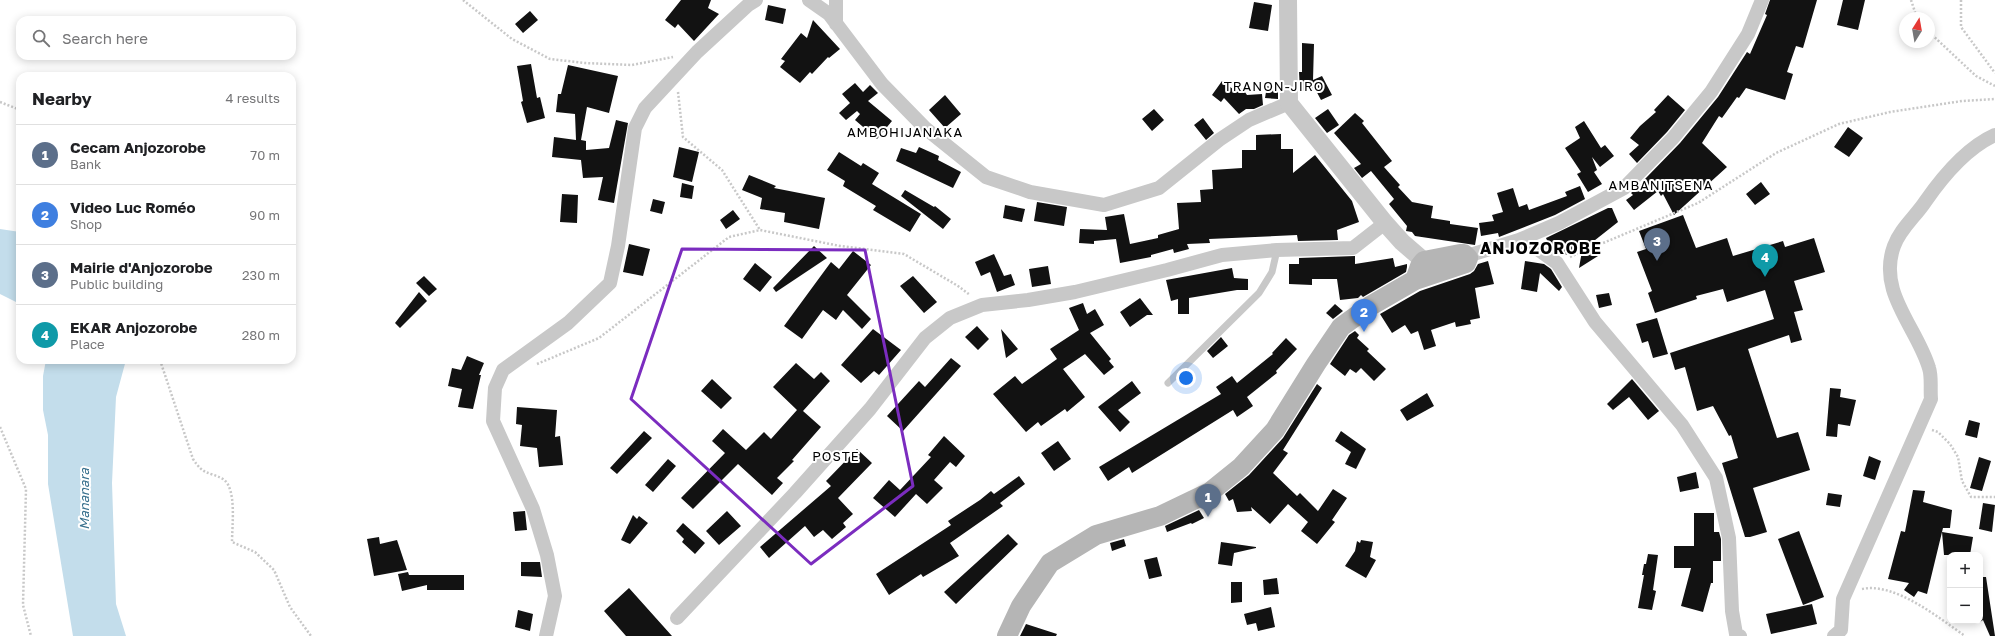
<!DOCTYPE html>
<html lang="en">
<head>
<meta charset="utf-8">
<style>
  body { margin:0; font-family:"Golos Text",sans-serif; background:#f2f2f2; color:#202124 }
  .controls { position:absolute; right:12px; bottom:12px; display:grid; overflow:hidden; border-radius:8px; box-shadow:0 2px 10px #0003 }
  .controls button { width:36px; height:36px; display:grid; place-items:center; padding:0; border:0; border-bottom:1px solid #e0e0e0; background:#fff; color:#202124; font:20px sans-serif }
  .compass { position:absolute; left:1899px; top:12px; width:36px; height:36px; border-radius:50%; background:#fff; box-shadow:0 2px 10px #0003; rotate:11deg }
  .you { position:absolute; left:1186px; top:378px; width:14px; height:14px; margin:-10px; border:3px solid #fff; border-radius:50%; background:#1a73e8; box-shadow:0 0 0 6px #1a73e833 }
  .badge { display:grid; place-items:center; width:26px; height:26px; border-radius:50%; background:#2563eb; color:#fff; font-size:13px; font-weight:700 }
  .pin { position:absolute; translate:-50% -33px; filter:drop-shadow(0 1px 2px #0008) }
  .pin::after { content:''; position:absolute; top:21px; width:14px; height:12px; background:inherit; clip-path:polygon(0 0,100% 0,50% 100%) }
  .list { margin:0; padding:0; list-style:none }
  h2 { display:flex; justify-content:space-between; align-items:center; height:52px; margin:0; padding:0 16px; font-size:17px }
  h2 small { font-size:13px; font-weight:400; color:#757577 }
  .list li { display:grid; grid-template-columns:26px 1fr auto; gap:12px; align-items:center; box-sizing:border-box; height:60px; padding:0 16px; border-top:1px solid #e0e0e0 }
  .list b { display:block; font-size:15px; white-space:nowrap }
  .list p { margin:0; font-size:13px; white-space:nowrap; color:#757577 }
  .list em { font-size:13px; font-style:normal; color:#757577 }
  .icon { flex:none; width:22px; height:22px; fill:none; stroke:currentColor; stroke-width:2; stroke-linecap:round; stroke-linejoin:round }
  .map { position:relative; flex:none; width:1995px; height:636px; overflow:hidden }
  .search { position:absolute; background:#fff; box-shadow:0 2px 10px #0003; left:16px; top:16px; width:280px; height:44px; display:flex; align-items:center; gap:10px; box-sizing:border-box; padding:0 14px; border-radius:12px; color:#757577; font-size:15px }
  .panel { position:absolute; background:#fff; box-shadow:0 2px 10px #0003; left:16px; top:72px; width:280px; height:292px; border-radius:12px }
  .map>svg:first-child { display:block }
  .water { fill:#c3ddeb }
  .building { fill:#121212 }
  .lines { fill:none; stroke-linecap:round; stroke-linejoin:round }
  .path { stroke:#c8c8c8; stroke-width:2.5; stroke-dasharray:2 2; stroke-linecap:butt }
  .service { stroke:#c8c8c8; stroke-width:7 }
  .minor { stroke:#c8c8c8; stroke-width:14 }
  .tertiary { stroke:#c8c8c8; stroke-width:18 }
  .secondary { stroke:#b5b5b5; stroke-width:20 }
  .marked { fill:none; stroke:#7b2cbf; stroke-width:3; stroke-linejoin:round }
  .labels { text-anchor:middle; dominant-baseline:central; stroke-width:4; stroke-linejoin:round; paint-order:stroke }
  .neighbourhood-label { font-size:13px; letter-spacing:1px; fill:#000; stroke:#fff }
  .water-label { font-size:13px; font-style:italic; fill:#39718e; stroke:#fff }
  .district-label { font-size:16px; font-weight:bold; letter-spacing:1px; fill:#000; stroke:#fff }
</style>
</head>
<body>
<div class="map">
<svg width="1995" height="636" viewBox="0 0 1995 636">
  <rect width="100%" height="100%" fill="#fff"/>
  <path class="water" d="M0 229 20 232V304L0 294Z
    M46 360H126L116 397 112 483 116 604 126 636H73L48 484V435L43 410V376Z"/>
  <path class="building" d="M681 0H711L708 8 719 14 694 41 678 24 675 28 665 20Z
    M1770 0H1817L1803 48 1796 46 1787 72 1793 74 1785 100 1746 88 1739 98 1737 97 1722 118 1719 116 1702 143 1727 167 1674 215 1663 194 1661 196 1658 191 1634 210 1626 200 1633 195 1631 193 1646 180 1645 179 1680 143 1718 97 1747 52 1750 54 1767 15 1765 14Z
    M1843 0H1865L1858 30 1837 25Z
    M1254 2 1272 5 1268 31 1249 28Z
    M768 5 786 9 783 24 765 20Z
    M530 11 538 20 523 33 515 24Z
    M813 20 840 49 829 58 828 57 812 74 810 72 800 83 780 67 785 61 781 59 801 33 807 38Z
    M1302 43 1314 44 1313 80 1322 76 1332 95 1321 100 1313 85V89L1300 91 1299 72H1302Z
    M531 64 537 98 540 97 545 118 527 123 521 102 523 101 517 66Z
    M568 65 618 76 609 113 587 107 581 140 586 141V150L609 148 616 120 628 123 614 203 598 200 603 177 583 178 581 160 552 157 554 137 576 140 575 114 556 112 558 94H561Z
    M1222 81 1237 92 1242 88 1247 95 1262 94 1263 105 1254 109H1246L1239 114 1224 98 1221 102 1212 95Z
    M855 83 863 92 870 85 878 93 868 101 892 121 877 139 855 120 860 114 857 111 846 120 839 113 850 103 842 94Z
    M1267 86 1278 88V99L1265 98Z
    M945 95 961 114 945 128 929 110Z
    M1668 95 1685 110 1667 132 1637 163 1629 154 1639 145 1630 138 1640 126 1656 112 1654 110Z
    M1154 109 1164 120 1152 131 1142 119Z
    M1328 109 1339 125 1327 133 1315 118Z
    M1355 113 1364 121 1362 123 1392 161 1384 167 1400 185 1398 187 1412 202 1433 206 1431 218 1450 221V224L1478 228 1475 245 1415 236 1412 232 1406 231 1407 226 1389 204 1394 199 1371 171 1362 178 1354 168 1361 164 1334 133Z
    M1203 118 1214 133 1206 140 1194 125Z
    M1584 121 1601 148 1605 145 1614 156 1600 167 1592 157 1597 170 1594 172 1602 184 1588 192 1577 174 1581 172 1565 148 1580 138 1575 127Z
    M1848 127 1863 138 1849 157 1834 147Z
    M1281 134V149H1293V173L1315 155 1352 201 1359 222 1337 230 1338 240 1298 241 1297 235 1209 239 1210 243 1187 244 1189 249 1174 253 1173 249 1151 255V257L1120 263 1116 239 1094 241V244L1079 243 1080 229 1107 230 1105 217 1124 214 1130 244 1158 238V235L1179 229 1177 203 1201 202 1200 190 1213 189 1212 170 1242 168V150H1256V135Z
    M679 147 699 152 692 182 673 177Z
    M919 147 939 156 938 160 961 172 953 188 896 161 901 148 916 153Z
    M839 152 861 166 863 163 879 173 872 184 921 214 910 232 873 210 876 206 843 186 845 181 827 170Z
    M749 175 776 186 774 188 825 198 819 229 784 222 785 213 760 209 762 198 742 190Z
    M1761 182 1770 194 1755 205 1746 194Z
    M682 183 694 186 692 199 680 197Z
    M1580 186 1585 199 1555 215 1499 237 1498 233 1481 236 1479 223 1494 221 1492 215 1503 212 1497 193 1513 188 1519 207 1527 204 1529 210 1567 196 1565 192Z
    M905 190 934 207 935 206 951 219 943 229 901 196Z
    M562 194 578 195 577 223 560 222Z
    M653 199 665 202 662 214 650 211Z
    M1037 202 1067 207 1064 226 1034 221Z
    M1005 205 1025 209 1022 222 1003 218Z
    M1608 208H1612L1618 222 1585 248 1562 256 1551 249 1546 238Z
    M733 210 740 219 726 229 720 220Z
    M1683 215 1696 248 1727 238 1733 256 1783 241 1785 247 1814 238 1825 272 1794 281 1803 310 1794 312 1802 340 1791 343 1789 335 1748 349 1777 438 1798 432 1810 470 1753 488 1767 532 1750 537H1745L1722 463 1738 458 1731 435 1729 436 1713 406 1697 411 1685 367 1675 370 1670 353 1774 319 1765 290 1727 302 1723 289 1696 296 1697 299 1655 313 1648 293 1652 291 1637 252 1646 249 1639 231Z
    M629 244 650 249 643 276 623 272Z
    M814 246 827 258 776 292 773 288Z
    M1594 247 1598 256 1579 268 1582 251Z
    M853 251 871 265 847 295 871 319 862 329 843 310 836 320 823 310 802 339 784 326 831 262 839 269Z
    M994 254 1004 276 1011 274 1015 285 997 292 990 272 981 276 975 262Z
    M1355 256V264L1393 258 1395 267 1407 264V267L1406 272 1363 297 1361 295 1358 298 1340 300 1337 279H1312V285L1289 284V264H1299V258Z
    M1488 261 1494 284 1475 288 1480 318 1470 320 1471 324 1456 327 1455 322 1431 330 1436 346 1424 350 1418 331 1411 334 1405 325 1392 333 1380 314 1420 291 1470 274 1474 271 1478 264Z
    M1525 261 1544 264 1551 269 1562 287 1559 291 1540 273 1537 292 1521 289Z
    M755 263 772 277 760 292 743 279Z
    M1048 266 1051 284 1032 287 1029 269Z
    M1232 268 1234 278 1248 279V290H1237L1189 298V314H1178V299L1171 301 1166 280Z
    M424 276 437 289 429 296 416 283Z
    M913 276 937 302 924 313 900 286Z
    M419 292 427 301 400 328 395 323Z
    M1609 293 1612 305 1599 308 1596 295Z
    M1140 298 1153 315H1147L1130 327 1120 312Z
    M1083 303 1087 314 1095 309 1104 325 1090 333 1111 359 1109 361 1114 367 1104 375 1085 354 1063 369 1085 397 1067 412 1065 409 1041 426 1038 422 1026 432 993 394 1015 376 1022 384 1057 359 1050 349 1079 330 1069 308Z
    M1335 304 1343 311 1333 319 1326 313Z
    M1657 318 1668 354 1653 358 1648 341 1642 343 1636 324Z
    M977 326 989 339 978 350 965 337Z
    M873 329 901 350 879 375 874 371 861 383 841 365Z
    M1001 329 1018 349 1006 358Z
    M1355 331 1359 335 1357 338 1369 349 1367 351 1386 369 1374 381 1361 368 1356 373 1350 369 1345 376 1330 364 1349 335Z
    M1221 337 1228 346 1213 358 1207 351Z
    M1286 338 1297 349 1276 371 1277 373 1247 397 1253 406 1237 417 1233 410 1132 473 1129 467 1108 481 1099 467 1221 394 1216 387 1232 376 1237 383 1273 354 1272 353Z
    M467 356 484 363 479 375H481L473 409 458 407 462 389 448 386 452 368 461 370Z
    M951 358 961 366 903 431 887 416 919 381 925 387Z
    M796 363 814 379 821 372 830 381 803 411 821 427 792 460 794 461 777 478 783 483 772 495 738 464 693 509 681 498 725 453 712 441 723 429 746 450 764 432 771 439 797 410 773 387Z
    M712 379 732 398 721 409 701 391Z
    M1632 379 1659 411 1648 420 1629 397 1613 410 1607 404Z
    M1132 381 1141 393 1118 410 1130 422 1120 432 1098 407Z
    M1317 384 1322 388 1283 450 1288 453 1273 473 1297 496 1300 493 1318 511 1333 489 1347 498 1332 520 1335 522 1317 544 1301 531 1308 522 1288 504 1270 524 1251 507 1252 511 1237 512 1233 499 1229 501 1225 494 1249 475 1283 438Z
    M1830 388 1841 389 1840 397 1856 400 1850 426 1838 424 1837 437 1826 436Z
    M1427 393 1434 406 1407 421 1400 410Z
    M517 407 557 410 555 437 560 436 563 465 539 467 537 448 520 446 522 425 516 424Z
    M1969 420 1980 423 1977 438 1965 435Z
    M644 431 652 438 617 474 610 468Z
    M1341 431 1366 449 1356 469 1345 464 1351 452 1335 441Z
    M944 436 965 456 956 467 950 462 934 480 943 488 927 504 916 494 895 517 873 498 889 480 900 490 931 457 928 455Z
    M1058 441 1071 459 1054 471 1041 453Z
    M857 449 872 463 838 498 853 514 843 523 846 527 832 539 823 530 814 537 805 526 769 558 760 547 831 486 826 481Z
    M1869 456 1881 461 1875 480 1863 476Z
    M1979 457 1991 461 1982 491 1970 488Z
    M668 459 676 466 653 492 645 485Z
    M1696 472 1699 488 1680 492 1677 477Z
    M1019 476 1025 484 1000 503 1003 506 950 543 959 556 923 577 921 574 889 595 876 574 951 525 948 521 980 500 991 491 994 494Z
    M1913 490 1925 491 1923 502 1952 510 1950 528H1943L1942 532 1973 537 1970 555H1944L1942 532 1927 594 1918 591 1914 597 1904 590 1909 583 1888 579 1901 531 1905 532Z
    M1828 493 1842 495 1840 507 1826 505Z
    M1983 503 1995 505 1992 532 1979 529Z
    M1199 510 1204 518 1192 524 1191 523 1167 532 1165 526Z
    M525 511 527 530 515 531 513 512Z
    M727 511 741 526 719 545 706 531Z
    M1694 513H1714V532H1719L1721 539V561H1713V583H1711L1703 612 1681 606 1691 568H1674V546H1694Z
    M633 515 637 519 639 516 648 523 630 544 621 540Z
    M683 523 705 543 695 554 682 542 684 539 676 531Z
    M1799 531 1824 597 1803 605 1778 539Z
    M1008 534 1018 544 956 604 944 592Z
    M379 537 380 544 397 540 407 570 374 576 367 539Z
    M1124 539 1126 546 1112 551 1110 543Z
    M1361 540 1373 542 1370 557 1376 560 1366 578 1345 566 1355 551 1357 541 1360 543Z
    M1221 542 1256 547V548L1234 553 1232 566 1218 564Z
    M1648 554 1658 555 1653 590 1656 591 1652 610 1638 608 1644 575H1642L1644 564H1646Z
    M1157 557 1162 576 1149 579 1144 560Z
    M521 562H540L542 577 521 576Z
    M408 572 409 575H464V590H427V585L402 591 398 574Z
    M1980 577H1986L1995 636H1990L1983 620 1980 622Z
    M1277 578 1279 594 1264 595 1263 580Z
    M1231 582H1242V602L1231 603Z
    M629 588 672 636H626L604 611Z
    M1812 604 1817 624 1771 634 1766 614Z
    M1271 607 1275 627 1258 631 1256 623 1247 625 1244 614Z
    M518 610 533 614 530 631 515 627Z
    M1026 624 1057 634 1056 636H1020Z"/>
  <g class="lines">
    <path class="path" d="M463 0 512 39 550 59 585 63 632 65 673 57
      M1911 0 1917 18
      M1961 0V27L1995 73
      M1929 32 1976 76 1995 86
      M678 92 683 137 722 170 760 230
      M0 102 20 110
      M1570 257 1698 203 1776 153 1839 124 1890 112 1962 101 1995 99
      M160 360 193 459C204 476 208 471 223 479 237 488 232 526 232 542L255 552 274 570 290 607 311 636
      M537 364 599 338 729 237 760 230 840 246 904 254 958 286 970 295
      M0 427 26 489 23 605 31 636
      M1932 430 1938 432 1950 444 1958 457 1962 481 1971 497H1995
      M1862 589C1895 582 1939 618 1965 636"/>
    <path class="service" d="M1168 383 1259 293 1272 272 1277 250"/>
    <path class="minor" d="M809 0 829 14 882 84 925 128 986 177 1030 192 1104 205 1159 188 1219 140 1249 120 1289 103
      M836 24V0
      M1519 240 1539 250 1557 263 1595 322 1682 425 1716 478 1729 538 1732 611 1736 634 1740 636
      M1467 256 1519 240 1559 223 1624 188 1673 138 1711 92 1748 34 1762 0
      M677 618 795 493 870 409 925 338 950 318 982 305 1028 300 1075 292 1167 270 1222 255 1277 250 1353 248 1385 223
      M546 636 555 596 547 555 533 509 493 421 495 388 503 370 568 323 610 283 618 246 635 128 645 108 697 52 748 5 756 0
      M1834 636 1841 630 1843 599 1931 399C1930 389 1932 377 1929 368 1917 327 1877 292 1894 246 1900 229 1915 217 1925 202 1943 176 1966 148 1995 135"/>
    <path class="tertiary" d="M1288 0 1289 103 1385 223 1402 242 1424 261"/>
    <path class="secondary" d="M1007 636 1021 606 1050 563 1096 535 1160 516 1210 492 1241 467 1275 430 1316 364 1341 327 1370 306 1415 280 1466 263 1468 258 1464 254H1460L1424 261 1420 266 1415 280"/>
  </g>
  <path class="marked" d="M682 249 865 250 913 486 811 564 631 399Z"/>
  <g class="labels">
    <g class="neighbourhood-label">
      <text x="1274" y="86">TRANON-JIRO</text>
      <text x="905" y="132">AMBOHIJANAKA</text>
      <text x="1661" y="185">AMBANITSENA</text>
      <text x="836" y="456">POSTE</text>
    </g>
    <g class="water-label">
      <text transform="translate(84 499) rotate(-90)">Mananara</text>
    </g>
    <g class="district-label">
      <text x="1541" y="248">ANJOZOROBE</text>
    </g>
  </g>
</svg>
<div class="controls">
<button>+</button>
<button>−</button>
</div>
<svg class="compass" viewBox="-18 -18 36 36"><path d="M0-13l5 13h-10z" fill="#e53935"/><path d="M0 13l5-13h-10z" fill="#757577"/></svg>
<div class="you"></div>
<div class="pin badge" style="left:1208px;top:517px;background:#5c6f8a">1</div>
<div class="pin badge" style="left:1364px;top:332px;background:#3f7fe0">2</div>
<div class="pin badge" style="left:1657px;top:261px;background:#5c6f8a">3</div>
<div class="pin badge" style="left:1765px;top:277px;background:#0f9aa8">4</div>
<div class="search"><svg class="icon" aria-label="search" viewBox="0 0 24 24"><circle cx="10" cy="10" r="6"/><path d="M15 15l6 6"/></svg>Search here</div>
<section class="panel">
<h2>Nearby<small>4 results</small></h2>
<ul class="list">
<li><span class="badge" style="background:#5c6f8a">1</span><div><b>Cecam Anjozorobe</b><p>Bank</p></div><em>70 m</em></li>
<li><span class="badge" style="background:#3f7fe0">2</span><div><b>Video Luc Roméo</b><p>Shop</p></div><em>90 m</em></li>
<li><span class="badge" style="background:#5c6f8a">3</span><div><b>Mairie d'Anjozorobe</b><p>Public building</p></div><em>230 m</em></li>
<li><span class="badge" style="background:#0f9aa8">4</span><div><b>EKAR Anjozorobe</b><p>Place</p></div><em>280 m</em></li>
</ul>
</section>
</div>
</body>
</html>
